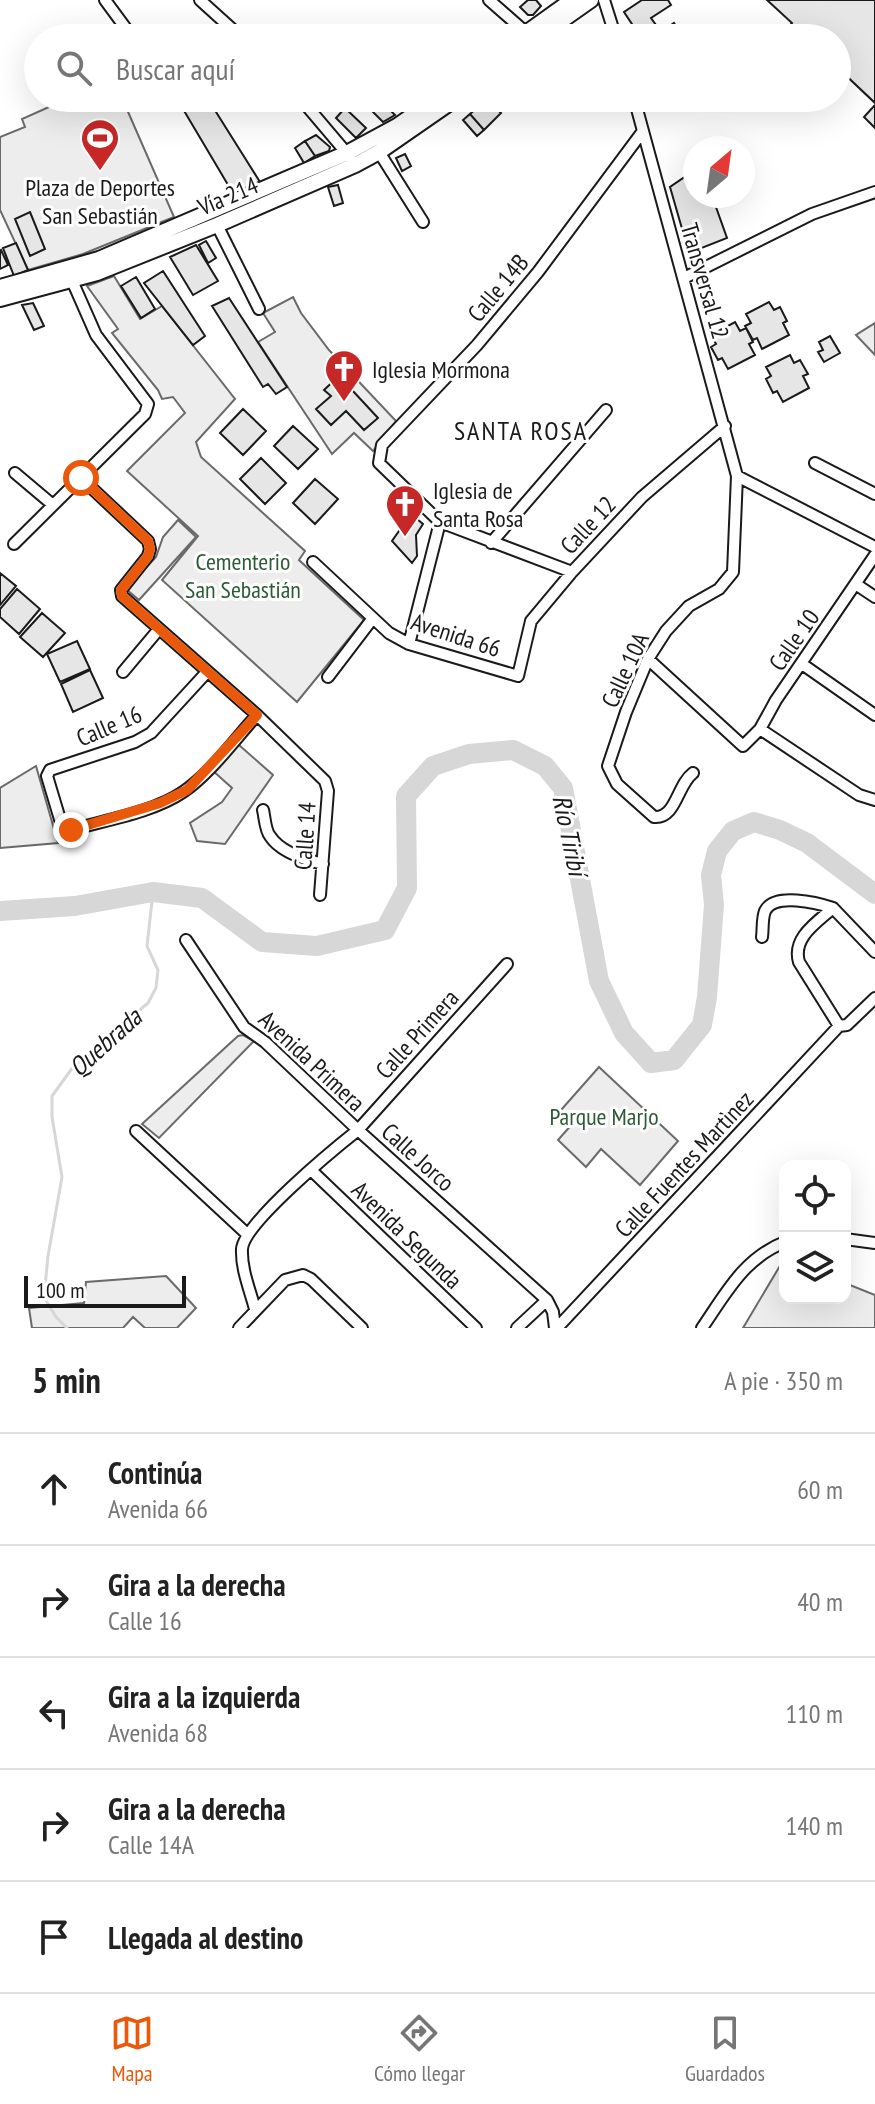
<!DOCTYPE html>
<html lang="es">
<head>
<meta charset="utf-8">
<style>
  body { margin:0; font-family:"PT Sans Narrow",sans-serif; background:#f6f6f6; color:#222 }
  .controls { position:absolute; right:24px; bottom:24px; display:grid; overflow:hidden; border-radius:16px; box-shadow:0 8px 32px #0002 }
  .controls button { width:72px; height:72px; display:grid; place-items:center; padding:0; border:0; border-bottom:2px solid #e0e0e0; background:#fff; color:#222; font:40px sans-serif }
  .compass { position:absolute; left:683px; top:136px; width:72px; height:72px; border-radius:50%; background:#fff; box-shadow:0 8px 32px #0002; rotate:29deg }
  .scale { position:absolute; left:24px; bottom:20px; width:162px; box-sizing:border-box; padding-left:8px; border:4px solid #1a1a1a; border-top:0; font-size:22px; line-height:28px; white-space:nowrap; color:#1a1a1a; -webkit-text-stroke:6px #fff; paint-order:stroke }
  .stop { position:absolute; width:24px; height:24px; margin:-18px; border:6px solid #ea580c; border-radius:50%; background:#fff }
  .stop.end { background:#ea580c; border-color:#fff; box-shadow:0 2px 8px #0008 }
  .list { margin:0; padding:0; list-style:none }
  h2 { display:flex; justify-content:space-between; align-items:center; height:104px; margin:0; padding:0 32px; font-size:34px }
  h2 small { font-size:26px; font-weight:400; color:#767676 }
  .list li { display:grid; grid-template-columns:52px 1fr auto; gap:24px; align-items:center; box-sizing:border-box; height:112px; padding:0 32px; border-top:2px solid #e0e0e0 }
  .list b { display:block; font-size:30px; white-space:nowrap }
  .list p { margin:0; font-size:26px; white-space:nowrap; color:#767676 }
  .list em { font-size:26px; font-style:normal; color:#767676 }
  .icon { flex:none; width:44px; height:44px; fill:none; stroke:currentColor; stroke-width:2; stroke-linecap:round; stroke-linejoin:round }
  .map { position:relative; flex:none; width:875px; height:1328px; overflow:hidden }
  .search { position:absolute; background:#fff; box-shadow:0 8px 32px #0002; left:24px; right:24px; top:24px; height:88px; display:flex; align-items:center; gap:20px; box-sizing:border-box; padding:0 28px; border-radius:44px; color:#767676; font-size:30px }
  .sheet { height:664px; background:#fff }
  nav { display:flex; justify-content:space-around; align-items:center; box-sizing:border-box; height:112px; border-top:2px solid #e0e0e0; background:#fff; font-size:22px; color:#767676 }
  nav a { display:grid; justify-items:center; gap:4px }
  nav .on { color:#ea580c }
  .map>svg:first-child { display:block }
  .built { fill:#ededed; stroke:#6a6a6a; stroke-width:2 }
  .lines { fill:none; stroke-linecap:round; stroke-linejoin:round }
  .stream { stroke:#d7d7d7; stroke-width:3 }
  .river { stroke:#d7d7d7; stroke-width:20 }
  .building { fill:#e6e6e6; stroke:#1a1a1a; stroke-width:2 }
  .minor-casing { stroke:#1a1a1a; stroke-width:14 }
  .secondary-casing { stroke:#1a1a1a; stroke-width:18 }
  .minor { stroke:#fff; stroke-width:10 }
  .secondary { stroke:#fff; stroke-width:14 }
  .route { stroke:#ea580c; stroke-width:10 }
  .labels { text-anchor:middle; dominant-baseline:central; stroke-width:6; stroke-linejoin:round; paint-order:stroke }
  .poi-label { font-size:24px; fill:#1a1a1a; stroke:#fff; text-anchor:start }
  .street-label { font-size:24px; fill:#1a1a1a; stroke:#fff }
  .park-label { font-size:24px; fill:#2b5a34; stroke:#fff }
  .neighbourhood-label { font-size:26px; letter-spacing:2px; fill:#1a1a1a; stroke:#fff }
  .water-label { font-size:26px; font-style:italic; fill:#1a1a1a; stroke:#fff }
</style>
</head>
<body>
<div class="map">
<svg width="875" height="1328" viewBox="0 0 875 1328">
  <rect width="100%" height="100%" fill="#fff"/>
  <path class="built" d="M69 98H122L174 217 83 254 28 270 0 210V137L25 127 22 119Z
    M114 276 140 319 162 306 235 399 196 442 201 457 305 551 299 560 364 620 297 702 162 580 198 536 127 471 185 413 173 397 162 399 158 390 112 333 118 329 87 286Z
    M293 297 301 313 329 350 396 421 373 451 354 433 332 454 258 342 275 332 263 313Z
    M875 323V355L856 335Z
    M178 520 196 537 139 600 126 589 156 557 163 537Z
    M239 745 273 775 225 844 197 841 190 823 222 802 232 788 212 770Z
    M36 766 58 843 0 848V788Z
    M243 1035 254 1041 159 1138 142 1124 238 1036Z
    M599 1067 678 1141 640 1185 601 1149 586 1167 558 1140 574 1122 561 1110Z
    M784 1259 785 1298H845V1283L875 1295V1328H743Z
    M166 1276 196 1308 177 1328H145L133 1317 123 1328H32L29 1308 84 1303 86 1282Z"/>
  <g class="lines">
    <path class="stream" d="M67 1328 56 1317 44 1297 48 1256 62 1177 52 1117V1096L73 1067 148 1003 156 988 158 970 147 946 153 892"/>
    <path class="river" d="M0 911 75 906 153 892 202 898 262 942 317 946 385 930 407 888 406 796 433 766 469 754 513 750 545 766 563 788 599 981 624 1033 651 1063 674 1060 702 1025 707 997 714 905 711 875 717 851 733 831 754 822 780 830 807 843 875 894"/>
  </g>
  <path class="building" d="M528 0H536L541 6 533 15H528L520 7Z
    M642 0H668L671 5 651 18 661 32 652 38 642 26 636 30 624 12Z
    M767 0H875V103L837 67V38H794L786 30 792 23Z
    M674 23 685 38H652L661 32Z
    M573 28 580 38H560Z
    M359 98H378L395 115 383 122Z
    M487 99 501 113 484 130 470 114Z
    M211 104 260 182 234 195 183 109Z
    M875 105V128L864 117Z
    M345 108 366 128 356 138 336 118Z
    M470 114 484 130 477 136 463 120Z
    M316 135 330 147 329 151 315 156 305 141Z
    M305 141 315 156 304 163 295 148Z
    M405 154 411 166 402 171 396 158Z
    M695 170V196H712L727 238 689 253 670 187Z
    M338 185 343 203 334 206 328 187Z
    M30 212 45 249 30 256 15 219Z
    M206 241 216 258 208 263 199 245Z
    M16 243 28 270 14 276 3 248Z
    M196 245 218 281 193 295 170 257Z
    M1 250 8 265 0 269V251Z
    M163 271 205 336 193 345 144 283Z
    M136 277 155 309 141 318 121 286Z
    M229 298 287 387 276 394 268 384 263 387 212 306Z
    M769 302 774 310 780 307 787 321 783 323 789 335 762 349 757 338 753 340 745 326 751 323 746 314Z
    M33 303 44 326 34 330 22 305Z
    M735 322 740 331 746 328 753 342 749 344 755 355 728 369 722 358 718 360 711 347 716 344 711 335Z
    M830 336 840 353 824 362 818 352 823 350 819 342Z
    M790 355 794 363 800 360 808 374 803 376 809 388 783 402 777 391 773 393 766 379 771 376 766 367Z
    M339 376 378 418 364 430 346 411 331 425 316 409 331 396 324 390Z
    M243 409 266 431 243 455 220 433Z
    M293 426 318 449 298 469 274 446Z
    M261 458 286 483 265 504 240 479Z
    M315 479 338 499 315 524 293 503Z
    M411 514 423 524 416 535 417 556 412 563 392 541Z
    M0 573 16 586 0 605Z
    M17 589 40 609 19 634 0 617V609Z
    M42 613 65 633 43 657 20 637Z
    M77 641 90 669 60 682 47 654Z
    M90 670 103 698 73 712 61 684Z"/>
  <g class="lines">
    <defs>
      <path id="minor" d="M105 0 133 38
        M200 0 242 38
        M489 0 530 36
        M604 0 616 38
        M300 98 350 157
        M634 98 737 476 733 572 719 589 689 606 666 631 648 659 626 712 608 766 617 784 654 817C676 819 677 785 693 773
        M379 152 423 222
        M217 225 259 309
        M684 278 812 214 875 192
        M815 463 875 494
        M15 473 53 505
        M737 476 875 547
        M81 478 148 541 150 549 148 556 121 590 122 596 257 715 325 781 328 791 320 895
        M491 543 606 410
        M14 544 145 414 148 404 96 335 70 276
        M313 562 389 633 409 644 518 676 531 621 572 572 642 497 725 426
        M572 572 440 522 379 463 382 445 477 345 538 272 643 131
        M857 585 875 597
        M409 644 440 522
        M648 659 743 746 760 729 776 700 875 555
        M802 664 875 715
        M123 672 159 629
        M207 672 151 733 135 742 50 770 47 776 62 826 71 830C106 820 154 812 183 792 210 774 235 739 257 715
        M328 677 373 618
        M760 729 859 795 875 800
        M263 810C265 818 265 830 270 836 280 852 306 860 323 864
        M762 937C763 930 762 918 765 911 774 892 818 903 833 908
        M186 940 244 1027 265 1042 358 1130 507 964
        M839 1026 799 962C792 938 816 923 833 908L875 952
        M136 1131 247 1234
        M311 1170 476 1328
        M845 1239 875 1243
        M255 1309C250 1290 241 1269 242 1249 244 1223 334 1149 358 1130L547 1300 553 1312 555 1328
        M239 1328 285 1280 303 1275 311 1279 362 1328
        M517 1328 547 1300
        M557 1328 839 1026 847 1025 875 998
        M702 1328C726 1293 744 1258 785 1242"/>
      <path id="secondary" d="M519 38 572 0
        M537 38 591 0
        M0 287 99 259 347 153 397 126 437 98
        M0 299 97 273 217 225 355 165 379 152 457 98"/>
    </defs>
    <use href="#minor" class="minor-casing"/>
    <use href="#secondary" class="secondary-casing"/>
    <use href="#minor" class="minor"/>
    <use href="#secondary" class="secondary"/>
  </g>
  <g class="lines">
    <path class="route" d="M71 830 160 803 187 790 257 715 122 596 121 590 148 556 150 549 148 541 81 478"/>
  </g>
  <defs>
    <symbol id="stadium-pin" viewBox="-11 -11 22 30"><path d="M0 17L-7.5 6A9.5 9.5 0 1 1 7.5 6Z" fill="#c62828" stroke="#fff"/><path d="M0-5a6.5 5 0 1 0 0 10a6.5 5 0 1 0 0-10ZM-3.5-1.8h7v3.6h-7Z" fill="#fff"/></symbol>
    <symbol id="church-pin" viewBox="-11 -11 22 30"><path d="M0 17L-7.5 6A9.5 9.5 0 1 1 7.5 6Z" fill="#c62828" stroke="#fff"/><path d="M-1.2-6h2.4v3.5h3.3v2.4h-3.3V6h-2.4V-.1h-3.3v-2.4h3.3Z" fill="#fff"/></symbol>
  </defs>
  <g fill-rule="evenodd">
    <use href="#stadium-pin" x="78" y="116" width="44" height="60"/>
    <use href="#church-pin" x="322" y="347" width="44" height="60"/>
    <use href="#church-pin" x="383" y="482" width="44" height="60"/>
  </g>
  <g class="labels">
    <g class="poi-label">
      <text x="100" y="187" text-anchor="middle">Plaza de Deportes<tspan x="100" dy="28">San Sebastián</tspan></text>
      <text x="372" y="369">Iglesia Mormona</text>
      <text x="433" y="490">Iglesia de<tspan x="433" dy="28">Santa Rosa</tspan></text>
    </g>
    <g class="street-label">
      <text transform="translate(228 196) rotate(-23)">Vía 214</text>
      <text transform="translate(705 281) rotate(74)">Transversal 12</text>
      <text transform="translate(498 288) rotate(-50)">Calle 14B</text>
      <text transform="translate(588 525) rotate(-47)">Calle 12</text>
      <text transform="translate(456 635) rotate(18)">Avenida 66</text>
      <text transform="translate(794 640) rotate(-55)">Calle 10</text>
      <text transform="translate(625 670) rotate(-65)">Calle 10A</text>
      <text transform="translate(109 726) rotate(-23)">Calle 16</text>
      <text transform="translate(305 836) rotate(-86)">Calle 14</text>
      <text transform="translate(417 1034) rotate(-48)">Calle Primera</text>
      <text transform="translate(312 1061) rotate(43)">Avenida Primera</text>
      <text transform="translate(418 1157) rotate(42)">Calle Jorco</text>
      <text transform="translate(684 1164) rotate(-47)">Calle Fuentes Martìnez</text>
      <text transform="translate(407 1235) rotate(44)">Avenida Segunda</text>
    </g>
    <g class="park-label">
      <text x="243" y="561">Cementerio<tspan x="243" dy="28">San Sebastián</tspan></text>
      <text x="604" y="1116">Parque Marjo</text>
    </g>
    <g class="neighbourhood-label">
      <text x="521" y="430">SANTA ROSA</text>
    </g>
    <g class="water-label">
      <text transform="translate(570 835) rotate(78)">Río Tiribí</text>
      <text transform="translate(105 1042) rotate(-42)">Quebrada</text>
    </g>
  </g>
</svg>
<div class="controls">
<button><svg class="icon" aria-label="locate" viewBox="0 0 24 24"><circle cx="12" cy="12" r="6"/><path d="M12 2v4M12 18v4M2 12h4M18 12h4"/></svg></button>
<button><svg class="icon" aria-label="layers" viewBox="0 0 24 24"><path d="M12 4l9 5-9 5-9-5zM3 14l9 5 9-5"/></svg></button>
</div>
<svg class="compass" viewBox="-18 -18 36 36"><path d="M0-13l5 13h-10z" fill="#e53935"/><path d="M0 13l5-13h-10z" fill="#767676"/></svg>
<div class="scale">100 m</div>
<div class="stop" style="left:81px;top:478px"></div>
<div class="stop end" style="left:71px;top:830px"></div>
<div class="search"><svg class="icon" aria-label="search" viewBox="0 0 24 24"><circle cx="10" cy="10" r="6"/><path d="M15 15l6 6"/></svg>Buscar aquí</div>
</div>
<section class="sheet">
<h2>5 min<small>A pie · 350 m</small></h2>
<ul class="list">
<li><svg class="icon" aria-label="ahead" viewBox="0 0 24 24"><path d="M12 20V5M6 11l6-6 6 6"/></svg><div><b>Continúa</b><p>Avenida 66</p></div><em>60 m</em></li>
<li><svg class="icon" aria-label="right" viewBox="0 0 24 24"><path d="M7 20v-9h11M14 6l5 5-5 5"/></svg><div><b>Gira a la derecha</b><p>Calle 16</p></div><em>40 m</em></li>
<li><svg class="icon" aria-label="left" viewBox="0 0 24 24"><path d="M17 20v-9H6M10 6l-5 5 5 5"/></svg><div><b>Gira a la izquierda</b><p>Avenida 68</p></div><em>110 m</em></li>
<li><svg class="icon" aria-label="right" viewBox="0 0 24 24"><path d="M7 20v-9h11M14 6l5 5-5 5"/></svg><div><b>Gira a la derecha</b><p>Calle 14A</p></div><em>140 m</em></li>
<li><svg class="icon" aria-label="arrive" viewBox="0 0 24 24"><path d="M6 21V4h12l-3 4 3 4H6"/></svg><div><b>Llegada al destino</b></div></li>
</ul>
</section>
<nav>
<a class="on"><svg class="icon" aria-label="map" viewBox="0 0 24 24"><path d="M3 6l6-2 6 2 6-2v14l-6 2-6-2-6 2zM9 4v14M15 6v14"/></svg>Mapa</a>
<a><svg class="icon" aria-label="directions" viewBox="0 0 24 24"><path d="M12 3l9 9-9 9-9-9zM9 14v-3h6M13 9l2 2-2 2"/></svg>Cómo llegar</a>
<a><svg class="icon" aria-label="saved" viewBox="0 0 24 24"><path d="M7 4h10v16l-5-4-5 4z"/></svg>Guardados</a>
</nav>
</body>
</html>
